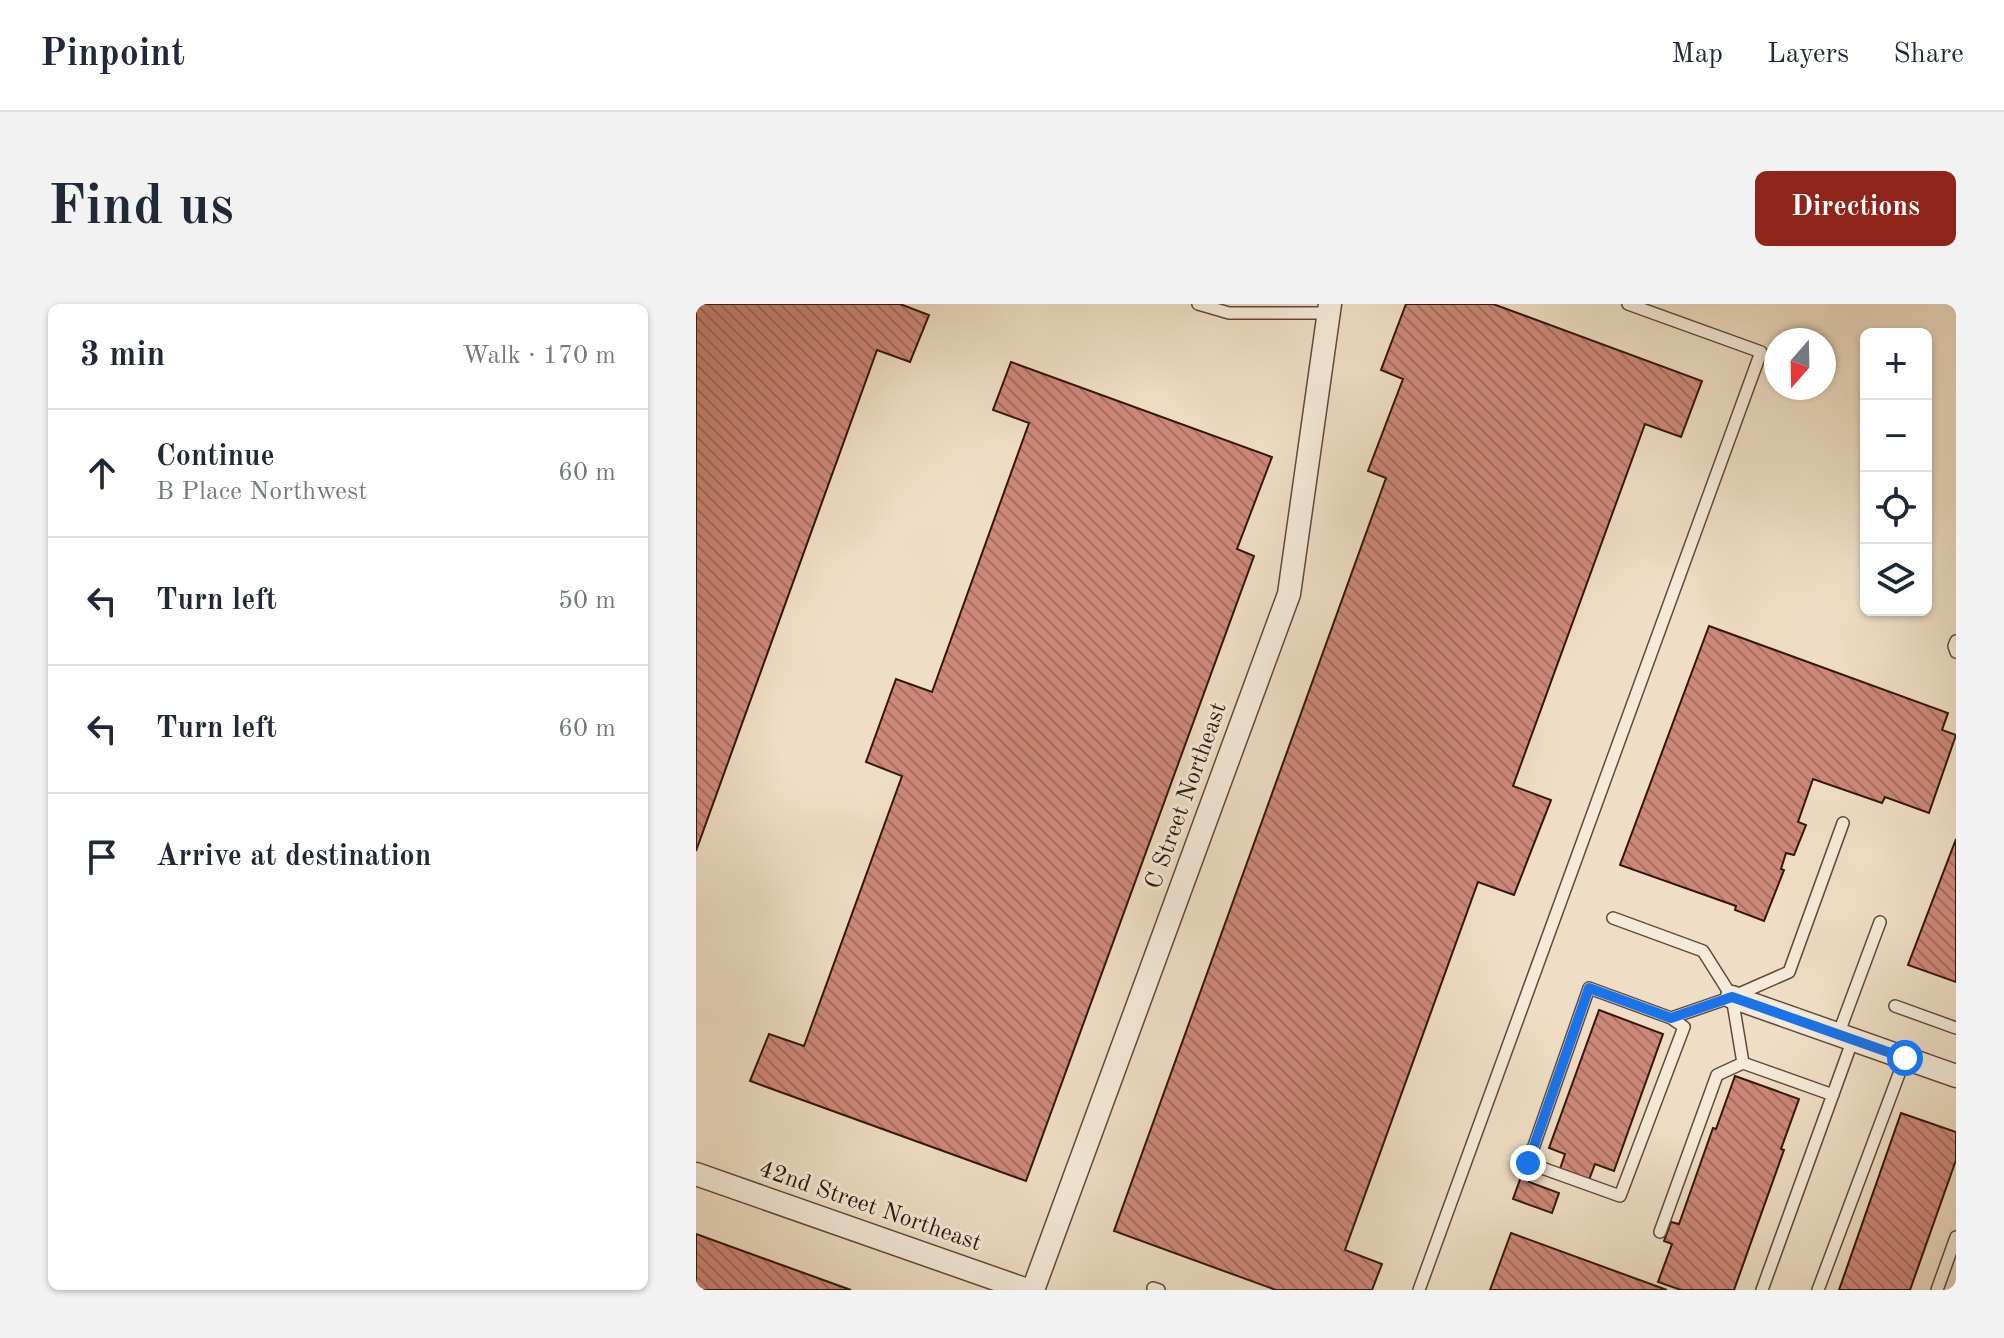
<!DOCTYPE html>
<html lang="en">
<head>
<meta charset="utf-8">
<style>
  body { margin:0; font-family:"Old Standard TT",serif; background:#f2f2f3; color:#1f2937 }
  .controls { position:absolute; right:24px; top:24px; display:grid; overflow:hidden; border-radius:12px; box-shadow:0 2px 6px #0004 }
  .controls button { width:72px; height:72px; display:grid; place-items:center; padding:0; border:0; border-bottom:2px solid #e0e1e3; background:#fff; color:#1f2937; font:40px sans-serif }
  .compass { position:absolute; left:1068px; top:24px; width:72px; height:72px; border-radius:50%; background:#fff; box-shadow:0 2px 6px #0004; rotate:200deg }
  .stop { position:absolute; width:24px; height:24px; margin:-18px; border:6px solid #1a73e8; border-radius:50%; background:#fff }
  .stop.end { background:#1a73e8; border-color:#fff; box-shadow:0 2px 8px #0008 }
  .list { margin:0; padding:0; list-style:none }
  h2 { display:flex; justify-content:space-between; align-items:center; height:104px; margin:0; padding:0 32px; font-size:34px }
  h2 small { font-size:26px; font-weight:400; color:#747a83 }
  .list li { display:grid; grid-template-columns:52px 1fr auto; gap:24px; align-items:center; box-sizing:border-box; height:128px; padding:0 32px; border-top:2px solid #e0e1e3 }
  .list b { display:block; font-size:30px; white-space:nowrap }
  .list p { margin:0; font-size:26px; white-space:nowrap; color:#747a83 }
  .list em { font-size:26px; font-style:normal; color:#747a83 }
  .icon { flex:none; width:44px; height:44px; fill:none; stroke:currentColor; stroke-width:2; stroke-linecap:round; stroke-linejoin:round }
  .map { position:relative; flex:none; width:1260px; height:986px; overflow:hidden; border-radius:12px }
  header { display:flex; align-items:center; gap:48px; box-sizing:border-box; height:112px; padding:0 40px; background:#fff; border-bottom:2px solid #e0e1e3 }
  header strong { font-size:38px }
  nav { display:flex; gap:44px; margin-inline-start:auto; font-size:28px }
  .intro { display:flex; align-items:center; justify-content:space-between; box-sizing:border-box; height:192px; padding:0 48px }
  h1 { margin:0; font-size:56px }
  .button { padding:20px 36px; border-radius:12px; background:#8f2418; color:#fff; font-size:28px; font-weight:700 }
  main { display:flex; gap:48px; padding:0 48px }
  aside { flex:1; background:#fff; border-radius:12px; box-shadow:0 2px 6px #0004 }
  .map>svg:first-child { display:block }
  .building { fill:url(#building-back-hatch); stroke:#32180c; stroke-width:2 }
  .lines { fill:none; stroke-linecap:round; stroke-linejoin:round }
  .service-casing { stroke:#614a3a; stroke-width:14 }
  .minor-casing { stroke:#614a3a; stroke-width:25 }
  .service { stroke:#f5ead9; stroke-width:11 }
  .minor { stroke:#f5ead9; stroke-width:22 }
  .route { stroke:#1a73e8; stroke-width:10 }
  .labels { text-anchor:middle; dominant-baseline:central; stroke-width:6; stroke-linejoin:round; paint-order:stroke }
  .street-label { font-size:24px; fill:#32180c; stroke:#f5ead9 }
</style>
</head>
<body>
<header>
<strong>Pinpoint</strong>
<nav><a>Map</a><a>Layers</a><a>Share</a></nav>
</header>
<div class="intro"><h1>Find us</h1><a class="button">Directions</a></div>
<main>
<aside>
<h2>3 min<small>Walk · 170 m</small></h2>
<ul class="list">
<li><svg class="icon" aria-label="ahead" viewBox="0 0 24 24"><path d="M12 20V5M6 11l6-6 6 6"/></svg><div><b>Continue</b><p>B Place Northwest</p></div><em>60 m</em></li>
<li><svg class="icon" aria-label="left" viewBox="0 0 24 24"><path d="M17 20v-9H6M10 6l-5 5 5 5"/></svg><div><b>Turn left</b></div><em>50 m</em></li>
<li><svg class="icon" aria-label="left" viewBox="0 0 24 24"><path d="M17 20v-9H6M10 6l-5 5 5 5"/></svg><div><b>Turn left</b></div><em>60 m</em></li>
<li><svg class="icon" aria-label="arrive" viewBox="0 0 24 24"><path d="M6 21V4h12l-3 4 3 4H6"/></svg><div><b>Arrive at destination</b></div></li>
</ul>
</aside>
<div class="map">
<svg width="1260" height="986" viewBox="0 0 1260 986">
  <defs>
    <pattern id="building-back-hatch" width="6" height="6" patternUnits="userSpaceOnUse" patternTransform="scale(2)"><rect width="6" height="6" fill="#ce887a"/><path d="M-1 5l2 2M0 0l6 6M5-1l2 2" fill="none" stroke="#a86e62"/></pattern>
  </defs>
  <rect width="100%" height="100%" fill="#efdec5"/>
  <filter id="stains"><feTurbulence type="fractalNoise" baseFrequency=".0025" numOctaves="4"/><feColorMatrix values="0 0 0 0 .2 0 0 0 0 .09 0 0 0 0 .02 0 0 0 .5 -.17"/></filter>
  <radialGradient id="worn" r=".72"><stop offset=".6" stop-color="#630" stop-opacity="0"/><stop offset="1" stop-color="#630" stop-opacity=".3"/></radialGradient>
  <path class="building" d="M0 0H204L233 11 214 58 181 46 0 547Z
    M710 0H797L1006 77 985 133 949 120 817 482 855 496 818 591 782 578 649 946 686 960 676 986H580L418 927 690 174 672 167 707 75 685 66Z
    M315 58 576 153 541 245 558 252 330 877 54 777 73 730 108 742 206 472 170 458 200 375 236 388 333 119 297 106Z
    M1013 322 1252 409 1246 426 1260 431 1233 509 1189 493 1186 499 1117 475 1102 518 1110 521 1098 551 1090 549 1085 565 1088 566 1068 617 1039 606 1040 602 924 561Z
    M1260 535V678L1212 661Z
    M903 706 967 730 918 867 899 860 893 876 864 865 869 850 853 844Z
    M1039 772 1103 795 1085 845 1088 846 1038 986H985L962 978 976 940 968 937 975 918 983 920 1017 824 1020 825Z
    M1205 809 1260 828V856L1214 986H1143Z
    M826 870 835 873 833 878 863 889 856 909 817 895Z
    M815 929 971 986H794Z
    M0 930 155 986H0Z"/>
  <g class="lines">
    <defs>
      <path id="service" d="M502 0 533 9H633
        M1260 337 1258 342 1260 348
        M917 614 1007 647 1036 693 1047 759 1137 791
        M1199 702 1260 724
        M975 714 988 723 924 892 832 859 893 684 975 714 1036 693 1093 668 1147 519
        M1142 731 1184 618
        M964 928 1021 771 1047 759
        M457 984 463 986
        M723 986 1065 48 932 0
        M1066 986 1157 735
        M1122 986 1209 754
        M1241 986 1260 933"/>
      <path id="minor" d="M1036 693 1260 772
        M0 870 331 986
        M337 986 593 290 634 0"/>
    </defs>
    <use href="#service" class="service-casing"/>
    <use href="#minor" class="minor-casing"/>
    <use href="#service" class="service"/>
    <use href="#minor" class="minor"/>
  </g>
  <g class="lines">
    <path class="route" d="M832 859 893 684 975 714 1036 693 1209 754"/>
  </g>
  <g class="labels">
    <g class="street-label">
      <text transform="translate(491 492) rotate(-70)">C Street Northeast</text>
      <text transform="translate(174 903) rotate(19)">42nd Street Northeast</text>
    </g>
  </g>
  <rect width="100%" height="100%" filter="url(#stains)"/>
  <rect width="100%" height="100%" fill="url(#worn)"/>
</svg>
<div class="controls">
<button>+</button>
<button>−</button>
<button><svg class="icon" aria-label="locate" viewBox="0 0 24 24"><circle cx="12" cy="12" r="6"/><path d="M12 2v4M12 18v4M2 12h4M18 12h4"/></svg></button>
<button><svg class="icon" aria-label="layers" viewBox="0 0 24 24"><path d="M12 4l9 5-9 5-9-5zM3 14l9 5 9-5"/></svg></button>
</div>
<svg class="compass" viewBox="-18 -18 36 36"><path d="M0-13l5 13h-10z" fill="#e53935"/><path d="M0 13l5-13h-10z" fill="#747a83"/></svg>
<div class="stop" style="left:1209px;top:754px"></div>
<div class="stop end" style="left:832px;top:859px"></div>
</div>
</main>
</body>
</html>
